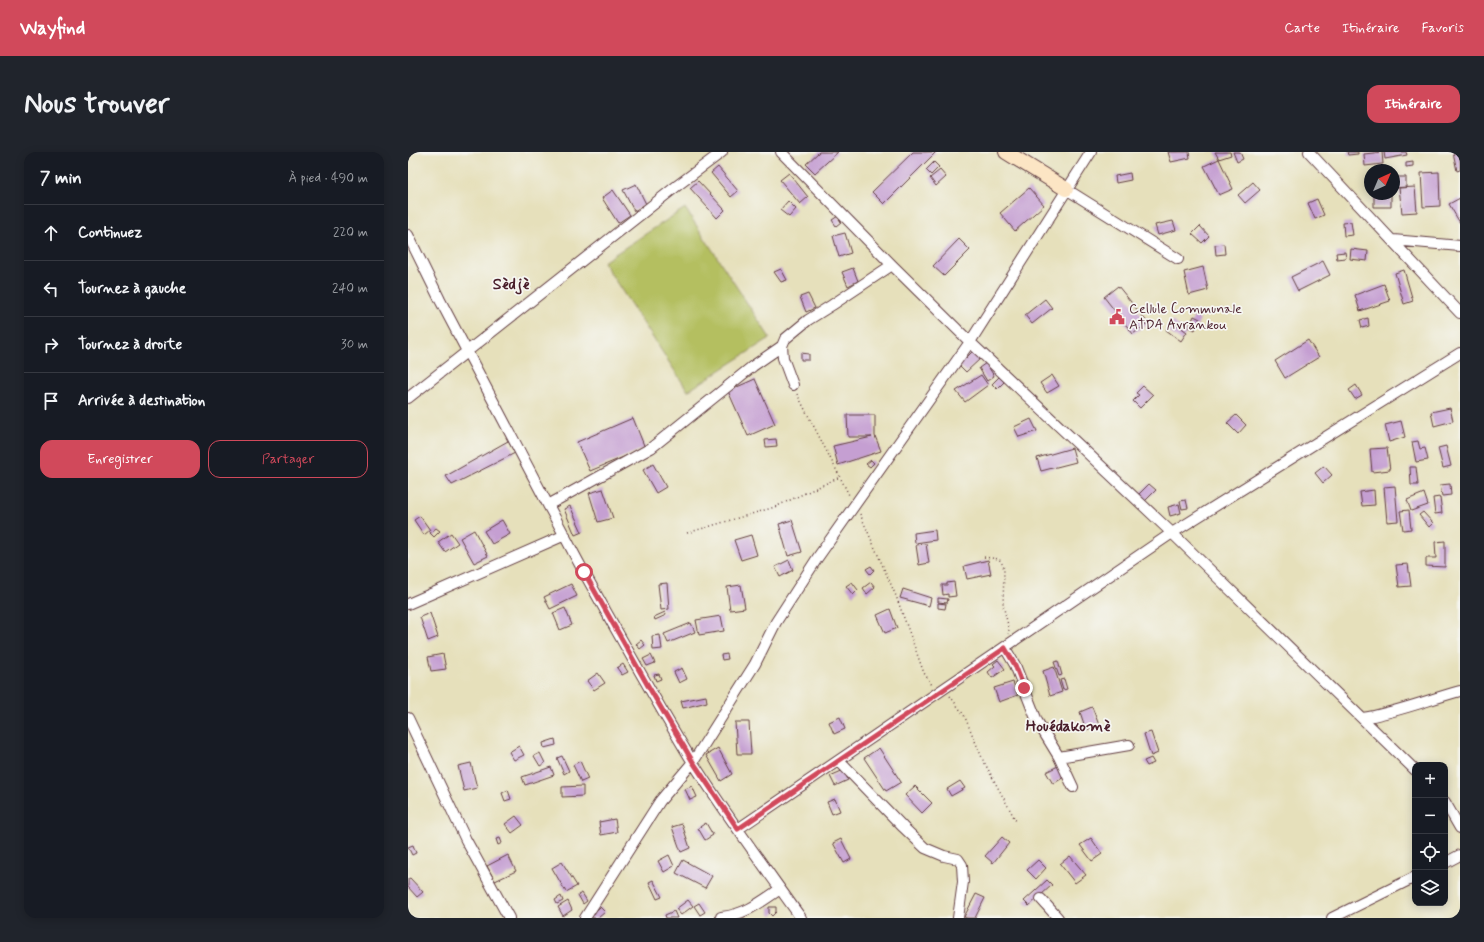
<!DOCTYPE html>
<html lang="fr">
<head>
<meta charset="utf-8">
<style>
  body { margin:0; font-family:Mynerve,sans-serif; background:#20242c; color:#f1f3f6 }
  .controls { position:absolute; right:12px; bottom:12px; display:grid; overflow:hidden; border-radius:8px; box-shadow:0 2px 10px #0003 }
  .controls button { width:36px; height:36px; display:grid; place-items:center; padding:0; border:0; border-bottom:1px solid #363941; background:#171b24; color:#f1f3f6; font:20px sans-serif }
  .compass { position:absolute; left:956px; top:12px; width:36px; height:36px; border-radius:50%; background:#171b24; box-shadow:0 2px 10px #0003; rotate:44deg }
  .stop { position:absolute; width:12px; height:12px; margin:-9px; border:3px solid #d1495b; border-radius:50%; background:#fff }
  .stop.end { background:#d1495b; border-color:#fff; box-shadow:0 1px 4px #0008 }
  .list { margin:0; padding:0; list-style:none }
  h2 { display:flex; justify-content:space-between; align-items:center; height:52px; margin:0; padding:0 16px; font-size:17px }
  h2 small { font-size:13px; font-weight:400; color:#9ea1a6 }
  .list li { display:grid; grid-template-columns:26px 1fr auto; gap:12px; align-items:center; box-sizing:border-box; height:56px; padding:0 16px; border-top:1px solid #363941 }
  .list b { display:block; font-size:15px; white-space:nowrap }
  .list em { font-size:13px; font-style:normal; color:#9ea1a6 }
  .actions { display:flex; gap:8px; padding:12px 16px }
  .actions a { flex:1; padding:9px 0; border:1px solid #d1495b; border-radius:12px; text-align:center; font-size:14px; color:#d1495b }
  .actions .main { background:#d1495b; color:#fff }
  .icon { flex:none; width:22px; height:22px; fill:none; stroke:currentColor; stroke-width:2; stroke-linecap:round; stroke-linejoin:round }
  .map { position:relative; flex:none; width:1052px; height:766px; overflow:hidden; border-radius:12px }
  header { display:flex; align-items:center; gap:24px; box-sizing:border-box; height:56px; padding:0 20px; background:#d1495b; color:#fff }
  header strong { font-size:19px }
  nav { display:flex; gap:22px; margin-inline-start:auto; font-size:14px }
  .intro { display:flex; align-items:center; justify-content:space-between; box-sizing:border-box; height:96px; padding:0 24px }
  h1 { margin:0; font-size:28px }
  .button { padding:10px 18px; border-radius:12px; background:#d1495b; color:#fff; font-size:14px; font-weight:700 }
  main { display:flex; gap:24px; padding:0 24px }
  aside { flex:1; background:#171b24; border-radius:12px; box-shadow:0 2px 10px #0003 }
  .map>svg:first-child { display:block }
  .green { fill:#b4bf61; stroke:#7f6f46 }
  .building { fill:#c59fd2 }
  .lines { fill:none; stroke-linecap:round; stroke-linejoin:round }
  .street-casing { stroke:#613c41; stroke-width:12 }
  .secondary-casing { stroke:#613c41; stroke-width:16 }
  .path { stroke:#613c41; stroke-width:1.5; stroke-dasharray:1 3; stroke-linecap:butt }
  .street { stroke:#fff; stroke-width:10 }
  .secondary { stroke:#fce5c4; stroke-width:14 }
  .route { stroke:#d1495b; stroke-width:5 }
  .labels { text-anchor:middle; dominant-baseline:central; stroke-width:3.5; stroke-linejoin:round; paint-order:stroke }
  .poi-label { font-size:14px; fill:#4a1f2b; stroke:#f6f6f2; text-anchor:start }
  .quarter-label { font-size:16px; font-weight:bold; fill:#4a1f2b; stroke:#f6f6f2 }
</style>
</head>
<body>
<header>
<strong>Wayfind</strong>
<nav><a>Carte</a><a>Itinéraire</a><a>Favoris</a></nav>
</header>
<div class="intro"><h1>Nous trouver</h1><a class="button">Itinéraire</a></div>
<main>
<aside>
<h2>7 min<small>À pied · 490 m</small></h2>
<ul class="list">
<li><svg class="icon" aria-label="ahead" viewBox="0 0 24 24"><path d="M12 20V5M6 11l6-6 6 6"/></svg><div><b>Continuez</b></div><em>220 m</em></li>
<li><svg class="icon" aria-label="left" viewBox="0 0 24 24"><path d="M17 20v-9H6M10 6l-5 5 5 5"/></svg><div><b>Tournez à gauche</b></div><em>240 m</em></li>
<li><svg class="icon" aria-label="right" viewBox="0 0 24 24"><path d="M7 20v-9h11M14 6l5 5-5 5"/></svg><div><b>Tournez à droite</b></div><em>30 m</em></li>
<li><svg class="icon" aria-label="arrive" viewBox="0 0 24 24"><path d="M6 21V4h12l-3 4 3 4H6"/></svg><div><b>Arrivée à destination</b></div></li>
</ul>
<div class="actions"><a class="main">Enregistrer</a><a>Partager</a></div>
</aside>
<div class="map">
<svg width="1052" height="766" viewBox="0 0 1052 766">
  <rect width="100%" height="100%" fill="#f6f6f2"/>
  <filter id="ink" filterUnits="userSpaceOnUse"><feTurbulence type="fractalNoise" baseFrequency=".025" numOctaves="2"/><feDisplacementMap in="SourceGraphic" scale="8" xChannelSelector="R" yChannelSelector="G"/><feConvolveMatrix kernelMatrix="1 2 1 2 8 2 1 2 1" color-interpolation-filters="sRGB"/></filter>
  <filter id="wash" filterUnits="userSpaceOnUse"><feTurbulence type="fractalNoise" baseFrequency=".012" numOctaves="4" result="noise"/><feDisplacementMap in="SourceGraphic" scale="16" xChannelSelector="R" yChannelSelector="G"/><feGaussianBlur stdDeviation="0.9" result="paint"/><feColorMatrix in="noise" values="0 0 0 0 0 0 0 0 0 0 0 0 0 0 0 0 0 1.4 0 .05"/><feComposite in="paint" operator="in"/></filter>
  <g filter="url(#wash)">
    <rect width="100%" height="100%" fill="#e6e0bb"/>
    <path class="green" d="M277 56 362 186 280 239 195 110Z"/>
    <g id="blocks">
      <path class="building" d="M411 0H430L407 21 398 12Z
        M505 0H528L476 52 464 40Z
        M760 0H781L782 6 763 10Z
        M807 0H822L823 3 811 7Z
        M825 0H832L835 7 829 10Z
        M939 0H950V2L940 3Z
        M974 0 975 12 957 14 956 2Z
        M976 0H998L999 3 977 7Z
        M1045 0H1052V18L1049 19Z
        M811 7 825 37 811 43 796 14Z
        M526 10 531 15 523 23 518 18Z
        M1005 10V14L998 15V11Z
        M310 15 330 39 323 45 303 21Z
        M532 18 538 25 528 34 522 26Z
        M1031 20 1032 54 1015 55 1013 21Z
        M381 21 400 45 392 52 372 28Z
        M722 21 723 28 708 31 707 24Z
        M986 25H998V35L986 36Z
        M290 29 317 58 309 66 282 36Z
        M845 30 852 38 837 51 830 43Z
        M228 32 238 52 226 59 215 38Z
        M1007 35 1009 60 994 61 991 36Z
        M621 36 636 53 607 79 592 61Z
        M205 38 222 63 210 71 194 46Z
        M966 42H983V55H966Z
        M1052 46V71L1041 52Z
        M909 47 916 63 907 67 900 51Z
        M380 49 388 57 381 65 372 58Z
        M430 64 433 70 428 74 424 68Z
        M765 69 768 78 750 83 747 73Z
        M943 70 945 83 936 84 935 71Z
        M792 74 801 84 794 91 784 82Z
        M437 81 443 101 431 105 425 84Z
        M551 87 562 98 536 124 525 114Z
        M816 92 817 102 808 103 807 93Z
        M943 97 960 99 959 109 942 107Z
        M937 100 938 106 929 107 928 101Z
        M915 109 922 123 890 139 883 125Z
        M795 115 800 138 781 143 776 120Z
        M445 116 450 129 440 134 434 120Z
        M373 117 379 128 373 130 366 120Z
        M996 118 1005 149 996 152 987 121Z
        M976 132 982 149 952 159 947 143Z
        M710 134 740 171 725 182 696 145Z
        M400 142 407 156 398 160 392 145Z
        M637 147 644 156 624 172 617 163Z
        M786 164 792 167 787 178 781 175Z
        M960 166 961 174 954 176 952 168Z
        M764 169 779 180 773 189 758 178Z
        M900 188 911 205 877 226 867 209Z
        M566 198 573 206 558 220 551 213Z
        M393 201 401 202V208H393Z
        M578 211 586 224 579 229 571 216Z
        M573 223 580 233 557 250 548 239Z
        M644 223 651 234 639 241 632 231Z
        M591 225 596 230 589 237 584 232Z
        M347 227 367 272 340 284 320 239Z
        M948 233 954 243 947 247 941 238Z
        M735 234 745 243 732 256 725 249 731 243 728 241Z
        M1042 256 1045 269 1026 274 1023 260Z
        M439 263H467V284L473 299 430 313 425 294 464 285H440Z
        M828 263 838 273 830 282 819 271Z
        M225 266 237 296 182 319 169 290Z
        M623 267 629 279 611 285 606 275Z
        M993 269 997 285 981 290 977 273Z
        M368 287 369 294 358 295 357 288Z
        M100 289 107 301 44 333 38 324Z
        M1010 289 1012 297 1017 296 1020 308 1008 310 1004 290Z
        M1038 294 1043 314 1035 316 1030 296Z
        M664 296 668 310 633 319 629 306Z
        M979 296 982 318 964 320 962 297Z
        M463 308 466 311 462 315 458 312Z
        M245 312 258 335 248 341 235 318Z
        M916 314 924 323 915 331 907 321Z
        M1002 315H1008L1010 333H1003Z
        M741 332 748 338 736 350 730 343Z
        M1042 332 1043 343 1034 344 1032 333Z
        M987 334 990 369 979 370 976 335Z
        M195 337 205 366 190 370 181 341Z
        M966 338 967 353 954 354 952 340Z
        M1016 341 1020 353 1003 359 999 348Z
        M1032 345 1034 361 1027 362 1025 346Z
        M778 348 780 356 774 357 772 349Z
        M771 352 773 361 762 364 760 355Z
        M162 354 174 380 167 383 156 357Z
        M1001 358 1003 377 995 378 992 359Z
        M1015 360 1025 371 1021 375 1011 363Z
        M12 364 22 378 16 383 6 368Z
        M94 368 102 382 84 392 76 379Z
        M384 368 394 400 380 404 371 372Z
        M28 376 32 379 26 385 22 381Z
        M66 378 80 404 66 411 52 386Z
        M527 378 528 388 507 391 506 381Z
        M43 381 50 391 37 400 30 390Z
        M343 383 349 403 333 408 326 388Z
        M1037 389V415L1018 414V406H1028L1027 390Z
        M518 392 521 411 511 413 508 393Z
        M381 408 385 418 372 425 367 415Z
        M580 408 583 422 559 427 556 414Z
        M1000 412 1003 434 991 435 988 413Z
        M463 414 466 418 462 422 458 417Z
        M444 430 450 438 445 443 438 434Z
        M463 430 467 435 459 442 455 436Z
        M546 430 548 444 540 445V442L535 443 534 433H539V431Z
        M259 431 261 457 253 458 250 432Z
        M163 432 169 444 142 457 136 445Z
        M333 433 337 456 322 458 319 435Z
        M495 437 523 446 521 454 492 446Z
        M530 446 540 447 539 451 530 450Z
        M530 451 538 452 537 457 530 456Z
        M157 456 164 473 152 478 145 461Z
        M482 457 489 476 477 481 469 463Z
        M257 460 258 463 247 468 246 465Z
        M22 461 30 485 20 489 12 465Z
        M313 464 316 479 291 483 288 468Z
        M283 471 287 480 260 491 256 482Z
        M252 483 254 497 245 498 244 484Z
        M233 488 237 493 232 497 228 492Z
        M35 502 38 517 23 519 20 505Z
        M319 502 320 507 314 508 313 503Z
        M243 503 247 511 239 514 235 507Z
        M590 508 597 517 584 526 580 520 587 514 585 512Z
        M650 509 654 523 651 524 646 510Z
        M215 512 220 520 214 523 209 516Z
        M646 515 654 540 642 544 635 519Z
        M274 516 279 527 271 531 266 520Z
        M190 521 197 531 186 538 179 529Z
        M251 522 253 527 248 529 246 523Z
        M656 527 659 537 655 538 652 528Z
        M605 530 610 543 591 550 586 536Z
        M298 544 299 550 275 556 273 549Z
        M684 555 691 573 678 578 672 560Z
        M432 565 437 577 426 582 421 570Z
        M327 570H341L343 602H329Z
        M743 580 750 601 743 604 736 582Z
        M147 587 148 593 136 596 135 591Z
        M111 594 116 603 106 608 101 600Z
        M310 596 324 622 313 629 298 603Z
        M471 596 493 630 478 639 456 606Z
        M132 601 137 611 132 614 126 604Z
        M154 604 161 619 156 622 149 606Z
        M743 606 746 611 739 614 736 609Z
        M172 609 180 627 173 630 165 613Z
        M63 611 69 636 56 639 50 614Z
        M650 614 656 625 645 632 638 620Z
        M143 615 146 623 117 633 114 625Z
        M436 618 440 628 427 634 422 624Z
        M552 629 557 636 543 644 539 637Z
        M175 634V644L154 645V635Z
        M284 634 289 645 282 648 277 637Z
        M507 634 524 651 514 661 497 643Z
        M100 638 103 647 97 649 94 641Z
        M427 647 432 659 424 662 419 650Z
        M108 664 115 673 104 681 97 672Z
        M207 667 209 680 193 683 191 670Z
        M298 671 305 683 297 688 290 676Z
        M274 672 282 696 273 700 264 675Z
        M594 685 601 691 585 711 577 704Z
        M92 686 94 691 90 693 88 687Z
        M683 686 694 702 684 709 672 693Z
        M433 687 443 707 436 711 425 691Z
        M5 693 8 701 4 703 0 695Z
        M100 703 108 719 87 729 79 714Z
        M261 703 266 714 256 720 250 709Z
        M662 704 678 723 667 731 652 712Z
        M275 708 304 724 297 736 268 721Z
        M630 708 638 716 628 727 619 718Z
        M154 710 169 734 158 740 144 716Z
        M2 726 15 740 9 745 0 735V727Z
        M245 728 254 745 249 747 241 730Z
        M639 728 644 733 621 754 616 749Z
        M174 741 179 749 175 752 170 743Z
        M568 742 577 746 567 766H559L556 765Z
        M153 744 155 749 149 752 147 748Z
        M280 748 285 754 273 763 268 757Z
        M160 749 164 758 155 764 150 755Z
        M291 751 297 760 292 763 286 754Z
        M192 755 197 760 190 766H180Z
        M361 755H368V760L364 764 361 761Z
        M266 759 269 766H258L257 763Z"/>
    </g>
  </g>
  <g filter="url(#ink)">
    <use href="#blocks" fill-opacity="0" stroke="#613c41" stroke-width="1"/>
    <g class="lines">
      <defs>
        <path id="street" d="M373 0 484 113 562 190 764 381 1007 618
          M901 0 1052 161
          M658 37 770 107
          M0 83 32 148 140 353C153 376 164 399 177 422 212 485 247 548 284 609 318 663 356 714 393 766
          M985 88 1052 94
          M385 233 375 206 374 194 377 187 400 168 424 153 484 113
          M0 246 270 33 314 0
          M140 353 243 296 345 214 374 194
          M0 452 157 383
          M597 496 607 513 629 569 651 605 665 635
          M0 566 58 688 101 766
          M954 566C987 561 1019 548 1052 539
          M651 605 721 593
          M431 609 495 675 517 696 536 704 550 707 554 713 555 730 550 766
          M1037 650 1052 676
          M330 677 764 381 1052 201
          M1037 711 1052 703
          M633 747 650 766
          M313 765C337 763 353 750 372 737
          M177 766 252 649 285 610 347 512 368 470 410 405 562 190 683 0
          M924 766 1007 725"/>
        <path id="secondary" d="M598 0 658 37"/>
      </defs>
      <use href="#street" class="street-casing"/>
      <use href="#secondary" class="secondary-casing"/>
      <path class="path" d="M389 242 432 325 442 345
        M452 362 488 444 516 521 524 533
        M279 381 367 355 432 325
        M576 405 591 407 595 413 596 418 595 453 601 477 600 482
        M542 544 556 563 575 608 608 669"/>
      <use href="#street" class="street"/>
      <use href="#secondary" class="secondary"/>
    </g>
  </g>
  <g class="lines" filter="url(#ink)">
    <path class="route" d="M176 420 239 532 285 610 330 677 597 496 607 513 616 536"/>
  </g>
  <defs>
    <symbol id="civic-bare" viewBox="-9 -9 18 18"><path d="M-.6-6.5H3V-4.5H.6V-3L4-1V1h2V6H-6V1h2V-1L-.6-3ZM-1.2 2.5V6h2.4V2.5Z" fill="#d1495b" stroke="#f6f6f2" stroke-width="2.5" paint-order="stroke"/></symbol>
  </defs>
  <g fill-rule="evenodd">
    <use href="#civic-bare" x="698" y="154" width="22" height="22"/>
  </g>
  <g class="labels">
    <g class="poi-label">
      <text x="721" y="157">Cellule Communale<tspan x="721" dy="16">ATDA Avrankou</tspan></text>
    </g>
    <g class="quarter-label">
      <text x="103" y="132">Sèdjè</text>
      <text x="660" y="574">Houédakomè</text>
    </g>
  </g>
</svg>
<div class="controls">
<button>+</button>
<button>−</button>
<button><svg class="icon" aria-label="locate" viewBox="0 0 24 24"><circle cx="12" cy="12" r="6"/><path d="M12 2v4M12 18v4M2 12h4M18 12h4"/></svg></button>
<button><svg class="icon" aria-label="layers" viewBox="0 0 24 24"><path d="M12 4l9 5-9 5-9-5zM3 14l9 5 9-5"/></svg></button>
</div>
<svg class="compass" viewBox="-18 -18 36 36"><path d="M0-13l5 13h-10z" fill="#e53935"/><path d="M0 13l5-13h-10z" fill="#9ea1a6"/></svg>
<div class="stop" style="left:176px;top:420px"></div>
<div class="stop end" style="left:616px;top:536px"></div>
</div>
</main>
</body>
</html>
